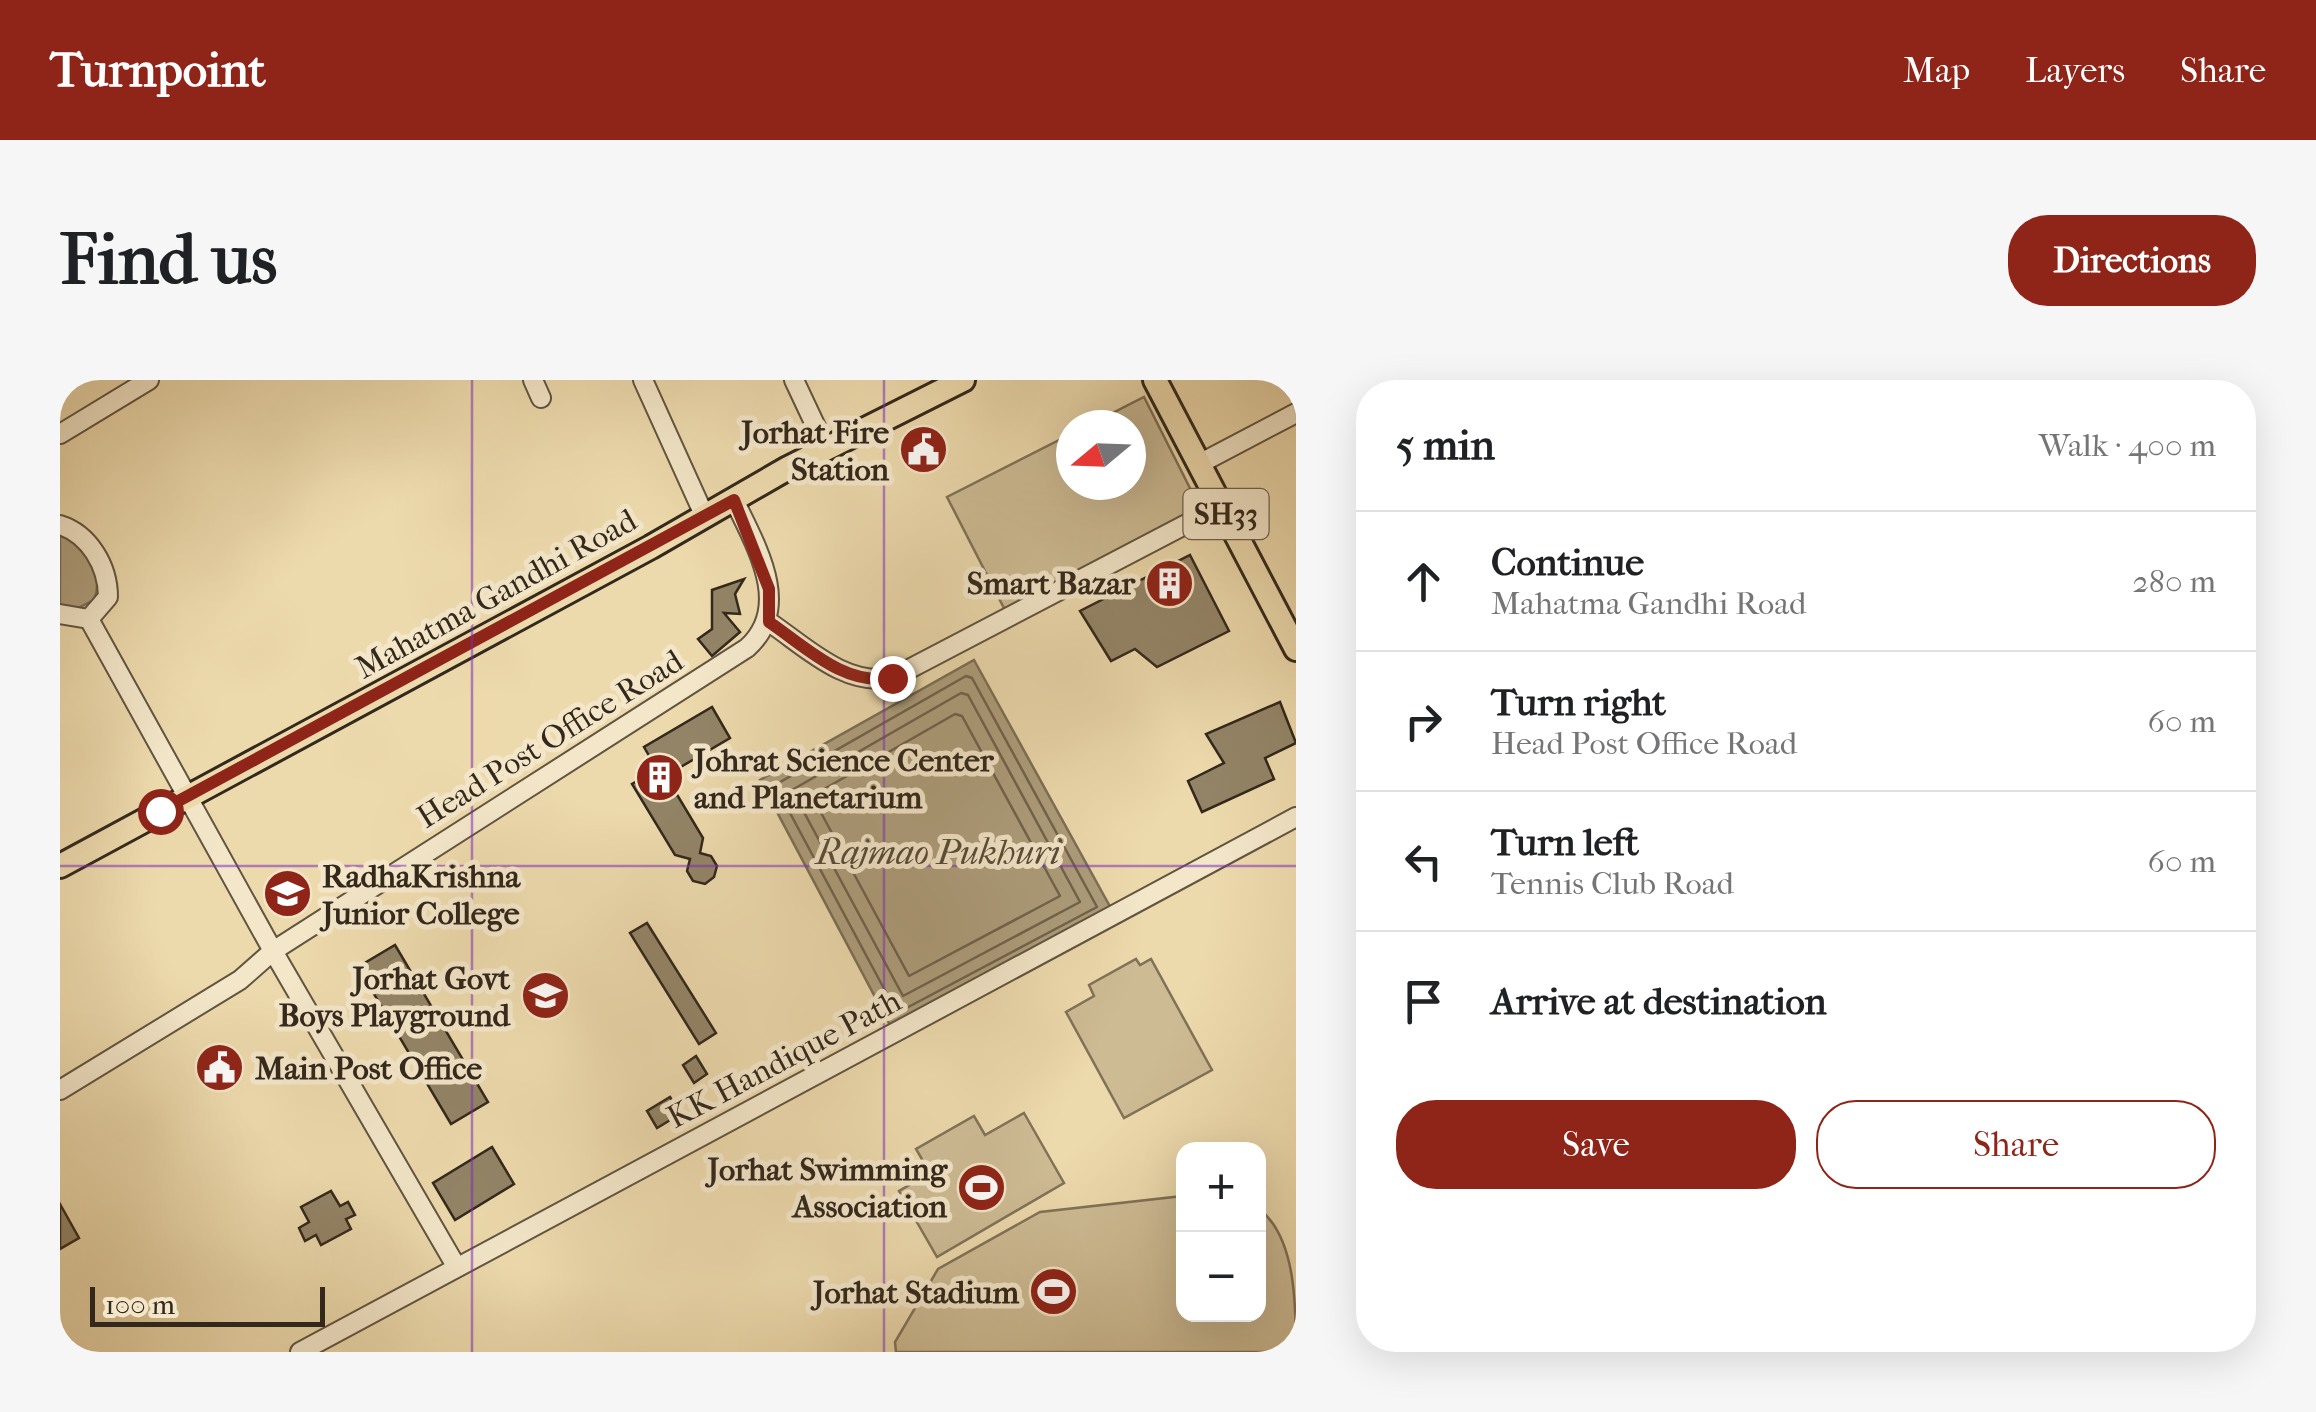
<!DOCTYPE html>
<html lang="en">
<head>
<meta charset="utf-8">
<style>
  body { margin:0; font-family:"IM FELL French Canon",serif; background:#f6f6f6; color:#202124 }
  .controls { position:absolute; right:30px; bottom:30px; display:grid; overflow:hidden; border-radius:20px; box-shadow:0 10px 40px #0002 }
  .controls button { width:90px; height:90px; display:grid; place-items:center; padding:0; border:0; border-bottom:2px solid #e0e0e0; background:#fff; color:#202124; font:50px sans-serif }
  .compass { position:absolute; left:996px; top:30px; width:90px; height:90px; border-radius:50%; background:#fff; box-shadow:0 10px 40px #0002; rotate:251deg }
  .scale { position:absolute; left:30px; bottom:25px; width:235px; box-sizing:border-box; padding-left:10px; border:5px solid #33281c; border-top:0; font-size:28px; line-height:35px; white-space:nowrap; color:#33281c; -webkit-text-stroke:8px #f3e6c9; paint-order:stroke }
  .stop { position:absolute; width:30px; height:30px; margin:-22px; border:8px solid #8f2418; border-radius:50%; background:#fff }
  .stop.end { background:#8f2418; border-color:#fff; box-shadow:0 2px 10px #0008 }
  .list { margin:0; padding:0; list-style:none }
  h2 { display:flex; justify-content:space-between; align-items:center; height:130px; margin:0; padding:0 40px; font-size:42px }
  h2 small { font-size:32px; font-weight:400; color:#757577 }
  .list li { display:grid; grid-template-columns:65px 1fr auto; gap:30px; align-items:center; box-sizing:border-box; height:140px; padding:0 40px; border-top:2px solid #e0e0e0 }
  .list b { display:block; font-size:38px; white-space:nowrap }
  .list p { margin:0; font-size:32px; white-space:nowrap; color:#757577 }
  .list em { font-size:32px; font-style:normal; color:#757577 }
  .actions { display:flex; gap:20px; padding:30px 40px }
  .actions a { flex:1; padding:22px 0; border:2px solid #8f2418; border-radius:40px; text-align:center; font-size:35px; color:#8f2418 }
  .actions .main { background:#8f2418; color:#fff }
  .icon { flex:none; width:55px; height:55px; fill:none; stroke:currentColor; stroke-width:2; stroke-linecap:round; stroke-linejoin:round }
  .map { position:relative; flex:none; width:1236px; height:972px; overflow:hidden; border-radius:40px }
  header { display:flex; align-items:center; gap:60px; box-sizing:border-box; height:140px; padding:0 50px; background:#8f2418; color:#fff }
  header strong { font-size:48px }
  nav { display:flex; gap:55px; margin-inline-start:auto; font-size:35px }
  .intro { display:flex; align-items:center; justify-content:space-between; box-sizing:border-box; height:240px; padding:0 60px }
  h1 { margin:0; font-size:70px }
  .button { padding:25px 45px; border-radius:40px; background:#8f2418; color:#fff; font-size:35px; font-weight:700 }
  main { display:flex; gap:60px; padding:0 60px }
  aside { flex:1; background:#fff; border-radius:40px; box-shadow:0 10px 40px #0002 }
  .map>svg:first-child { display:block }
  .green { fill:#cdbb94; stroke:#807258; stroke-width:2.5 }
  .water { fill:#ad9d7b; stroke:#7c6e55; stroke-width:2.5 }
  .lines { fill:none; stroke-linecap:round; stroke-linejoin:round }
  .shore { stroke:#70624c; stroke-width:2.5 }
  .building { fill:#938467; stroke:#33281c; stroke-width:2.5 }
  .minor-casing { stroke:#615440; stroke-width:22 }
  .major-casing { stroke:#33281c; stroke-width:28 }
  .minor { stroke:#f3e6c9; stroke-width:18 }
  .major { stroke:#ecd9ac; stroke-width:22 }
  .route { stroke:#8f2418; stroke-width:12 }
  .grid { fill:none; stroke:#7b2cbf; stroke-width:2.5; stroke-opacity:0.55 }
  .labels { text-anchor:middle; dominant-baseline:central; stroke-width:10; stroke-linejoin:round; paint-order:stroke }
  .shield { fill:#f3e6c9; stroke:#6d6150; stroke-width:2.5 }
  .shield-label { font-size:30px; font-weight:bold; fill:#33281c }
  .poi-label { font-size:32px; font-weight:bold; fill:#33281c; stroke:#f3e6c9; text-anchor:end }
  .street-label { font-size:32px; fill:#33281c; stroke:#f3e6c9 }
  .water-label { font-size:35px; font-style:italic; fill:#584b38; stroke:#f3e6c9 }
</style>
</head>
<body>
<header>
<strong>Turnpoint</strong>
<nav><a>Map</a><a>Layers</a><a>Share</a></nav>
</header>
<div class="intro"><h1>Find us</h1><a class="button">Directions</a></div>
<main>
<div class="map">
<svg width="1236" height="972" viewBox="0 0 1236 972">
  <rect width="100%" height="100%" fill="#ecd9ac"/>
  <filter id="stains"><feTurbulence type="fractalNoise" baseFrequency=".002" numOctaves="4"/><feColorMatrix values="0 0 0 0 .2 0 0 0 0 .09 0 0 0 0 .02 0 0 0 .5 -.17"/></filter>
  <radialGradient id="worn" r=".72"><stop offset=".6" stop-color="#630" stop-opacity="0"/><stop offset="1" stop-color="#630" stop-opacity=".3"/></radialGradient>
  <path class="green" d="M1084 17 1142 132 946 232 887 117 1011 54V105H1071V45H1029Z
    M1076 579 1080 585 1091 579 1152 690 1064 738 1006 632 1034 616 1029 605Z
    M964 733 1004 803 877 877 839 811 870 793 856 769 914 736 925 755Z
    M1123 816 1124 934H1198L1199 829C1236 857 1236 926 1236 972H836L835 962 878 889 980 832Z"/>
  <path class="water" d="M10 156C31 167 43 198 34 220L12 231 0 230V157Z
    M914 280 1053 532 832 649 700 400Z"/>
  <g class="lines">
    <path class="shore" d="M906 296 912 298 1037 527 837 633 715 405Z
      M901 313 908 315 1020 522 843 616 732 410Z
      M895 334 902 336 1000 516 849 596 752 416Z"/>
  </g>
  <path class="building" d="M1130 175 1169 251 1097 287 1075 269 1051 281 1020 231Z
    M684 199 675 214 680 234 664 233 680 252 652 276 638 259 652 249V210Z
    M1220 322 1236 363 1205 378 1214 399 1142 432 1128 401 1164 383 1146 354Z
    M652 327 670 358 619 388 613 408 643 458 640 473 651 476 657 486 654 497 645 504 633 501 627 491 630 479 615 475 572 404 591 393 592 381 584 367Z
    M587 543 656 653 639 664 570 553Z
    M335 565 428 722 391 744 298 587Z
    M636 676 647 694 634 703 623 685Z
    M610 717 620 734 597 748 587 731Z
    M432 767 454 804 395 840 373 803Z
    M271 811 280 826 288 822 295 835 286 839 291 849 261 865 256 855 245 861 239 848 249 842 241 827Z
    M0 824 19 858 0 869Z"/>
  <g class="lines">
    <defs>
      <path id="minor" d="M473 0 481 18
        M583 0 645 137
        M734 0 766 68
        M0 54 89 0
        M1139 84 1236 33
        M0 145C29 154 48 186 48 217L29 239 213 571 396 886
        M0 234 29 239
        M709 242C746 267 784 306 832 298L1161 126
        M0 710 180 600 213 571 687 268C733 227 696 166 674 120
        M240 972 1236 437"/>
      <path id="major" d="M1095 0 1236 269
        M0 486 591 167 728 88 903 0"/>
    </defs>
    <use href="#minor" class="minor-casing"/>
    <use href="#major" class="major-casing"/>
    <use href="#minor" class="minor"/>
    <use href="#major" class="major"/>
  </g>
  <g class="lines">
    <path class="route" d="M100 431 674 120 709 209V242C746 267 784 306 832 298"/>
  </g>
  <path class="grid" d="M412 0V972M824 0V972M0 486H1236"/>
  <defs>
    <symbol id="civic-disc" viewBox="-11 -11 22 22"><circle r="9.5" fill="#8f2418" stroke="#f3e6c9"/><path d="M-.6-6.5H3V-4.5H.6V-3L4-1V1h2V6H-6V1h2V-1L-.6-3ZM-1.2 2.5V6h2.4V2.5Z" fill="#fff"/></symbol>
    <symbol id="building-disc" viewBox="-11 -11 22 22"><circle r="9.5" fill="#8f2418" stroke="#f3e6c9"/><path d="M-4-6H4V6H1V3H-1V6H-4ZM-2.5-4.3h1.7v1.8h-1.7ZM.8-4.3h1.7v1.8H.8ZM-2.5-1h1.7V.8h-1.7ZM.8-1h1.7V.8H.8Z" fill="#fff"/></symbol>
    <symbol id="university-disc" viewBox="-11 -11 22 22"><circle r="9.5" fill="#8f2418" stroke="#f3e6c9"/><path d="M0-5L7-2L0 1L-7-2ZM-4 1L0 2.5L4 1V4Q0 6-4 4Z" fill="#fff"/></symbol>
    <symbol id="school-disc" viewBox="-11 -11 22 22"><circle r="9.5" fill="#8f2418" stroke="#f3e6c9"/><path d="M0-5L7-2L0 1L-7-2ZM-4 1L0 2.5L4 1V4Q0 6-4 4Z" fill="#fff"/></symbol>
    <symbol id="stadium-disc" viewBox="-11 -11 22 22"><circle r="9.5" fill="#8f2418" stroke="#f3e6c9"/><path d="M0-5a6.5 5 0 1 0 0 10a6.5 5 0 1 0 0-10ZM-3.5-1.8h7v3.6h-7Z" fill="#fff"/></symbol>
  </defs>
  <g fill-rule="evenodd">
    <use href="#civic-disc" x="836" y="42" width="55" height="55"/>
    <use href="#building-disc" x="1082" y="176" width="55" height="55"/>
    <use href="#building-disc" x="572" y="370" width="55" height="55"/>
    <use href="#university-disc" x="200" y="486" width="55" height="55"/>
    <use href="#school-disc" x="458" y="588" width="55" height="55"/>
    <use href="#civic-disc" x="132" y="660" width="55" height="55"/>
    <use href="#stadium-disc" x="894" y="780" width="55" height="55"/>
    <use href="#stadium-disc" x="966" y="884" width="55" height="55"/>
  </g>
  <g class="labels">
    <rect class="shield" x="1123.5" y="109" width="85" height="50" rx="8"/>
    <g class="shield-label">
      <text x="1166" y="134">SH33</text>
    </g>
    <g class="poi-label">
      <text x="829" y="52">Jorhat Fire<tspan x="829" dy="37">Station</tspan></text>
      <text x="1075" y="203">Smart Bazar</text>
      <text x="634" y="380" text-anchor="start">Johrat Science Center<tspan x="634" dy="37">and Planetarium</tspan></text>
      <text x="262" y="496" text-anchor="start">RadhaKrishna<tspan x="262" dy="37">Junior College</tspan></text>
      <text x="450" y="598">Jorhat Govt<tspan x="450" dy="37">Boys Playground</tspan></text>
      <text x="195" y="688" text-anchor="start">Main Post Office</text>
      <text x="887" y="789">Jorhat Swimming<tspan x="887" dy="37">Association</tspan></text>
      <text x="959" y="912">Jorhat Stadium</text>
    </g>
    <g class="street-label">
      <text transform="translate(436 214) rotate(-29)">Mahatma Gandhi Road</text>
      <text transform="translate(490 359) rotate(-32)">Head Post Office Road</text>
      <text transform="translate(724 679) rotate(-28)">KK Handique Path</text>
    </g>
    <g class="water-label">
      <text x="878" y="472">Rajmao Pukhuri</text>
    </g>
  </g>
  <rect width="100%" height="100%" filter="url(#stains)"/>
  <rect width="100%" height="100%" fill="url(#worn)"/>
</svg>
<div class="controls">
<button>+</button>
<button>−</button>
</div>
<svg class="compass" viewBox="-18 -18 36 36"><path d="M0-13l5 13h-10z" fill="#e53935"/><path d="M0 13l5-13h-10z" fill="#757577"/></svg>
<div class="scale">100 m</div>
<div class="stop" style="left:100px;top:431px"></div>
<div class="stop end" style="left:832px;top:298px"></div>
</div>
<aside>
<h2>5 min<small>Walk · 400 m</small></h2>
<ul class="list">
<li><svg class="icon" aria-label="ahead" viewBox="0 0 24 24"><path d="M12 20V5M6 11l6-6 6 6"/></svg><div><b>Continue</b><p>Mahatma Gandhi Road</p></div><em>280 m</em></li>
<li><svg class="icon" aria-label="right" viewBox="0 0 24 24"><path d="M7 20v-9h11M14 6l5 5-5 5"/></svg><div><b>Turn right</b><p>Head Post Office Road</p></div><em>60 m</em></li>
<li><svg class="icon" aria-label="left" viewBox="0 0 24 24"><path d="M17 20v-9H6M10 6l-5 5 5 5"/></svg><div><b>Turn left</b><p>Tennis Club Road</p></div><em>60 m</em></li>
<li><svg class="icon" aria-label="arrive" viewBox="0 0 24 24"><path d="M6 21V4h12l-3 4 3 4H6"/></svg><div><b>Arrive at destination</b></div></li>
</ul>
<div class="actions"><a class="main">Save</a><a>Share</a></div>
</aside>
</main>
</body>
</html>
